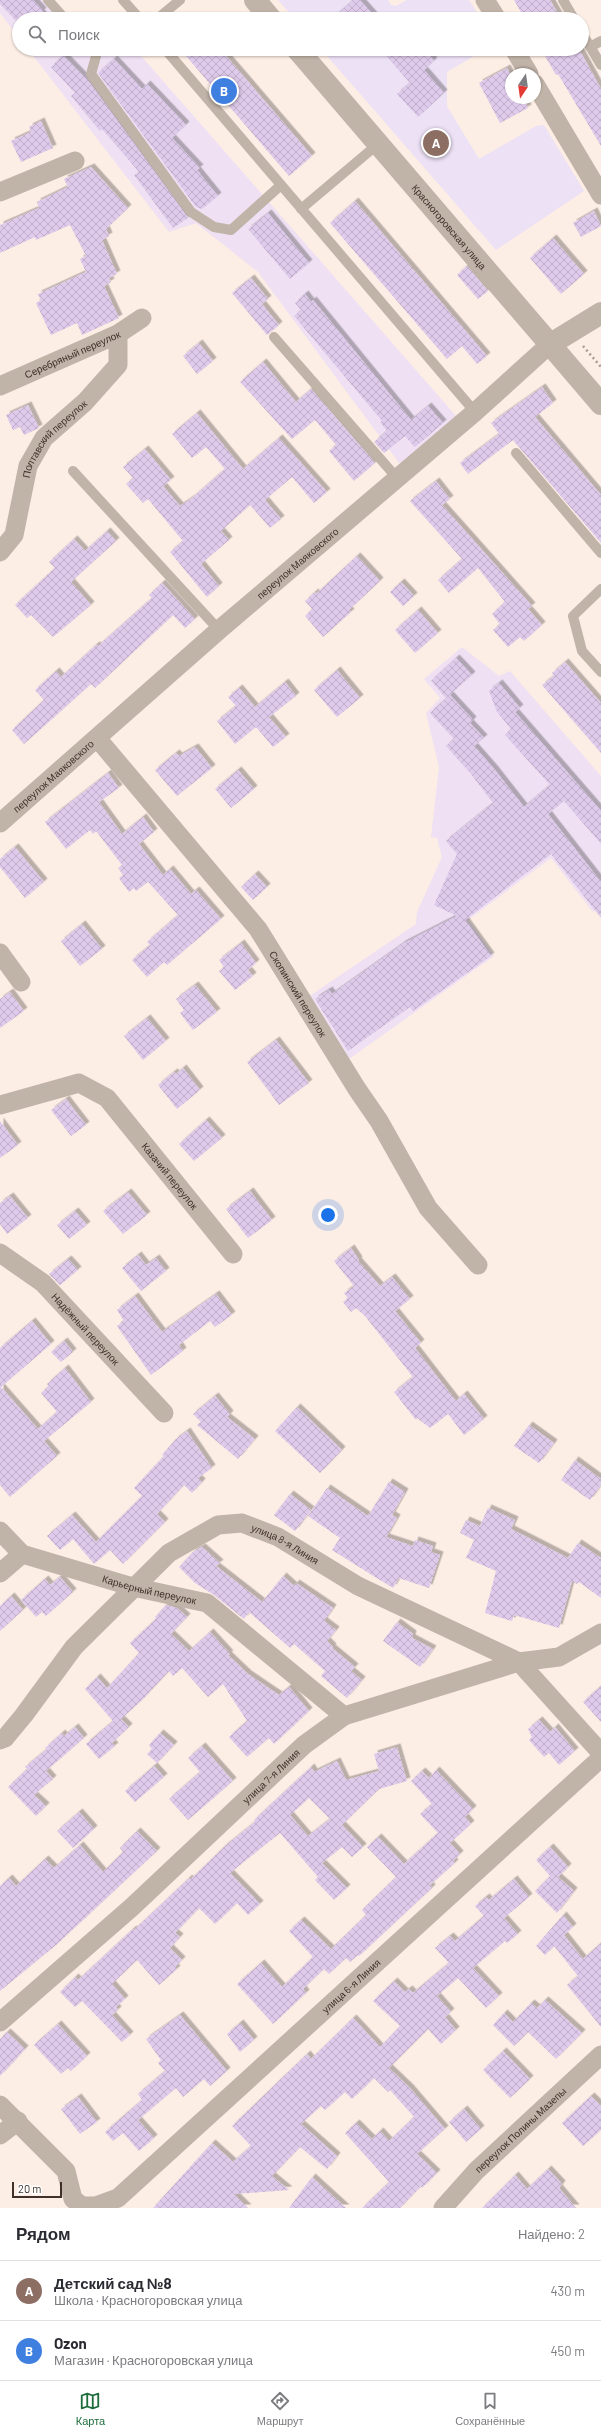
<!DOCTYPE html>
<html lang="ru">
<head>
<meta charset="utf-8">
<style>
  body { margin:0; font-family:Barlow,sans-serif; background:#f7f7f7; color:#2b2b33 }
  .compass { position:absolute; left:505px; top:68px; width:36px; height:36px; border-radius:50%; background:#fff; box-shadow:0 1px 3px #0004; rotate:193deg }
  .scale { position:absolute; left:12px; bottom:10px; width:50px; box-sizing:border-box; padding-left:4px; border:2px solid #3f3129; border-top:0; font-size:11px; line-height:14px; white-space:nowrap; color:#3f3129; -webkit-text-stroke:3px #fff; paint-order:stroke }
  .you { position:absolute; left:328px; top:1215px; width:14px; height:14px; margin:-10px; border:3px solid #fff; border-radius:50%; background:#1a73e8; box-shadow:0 0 0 6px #1a73e833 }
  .badge { display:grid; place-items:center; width:26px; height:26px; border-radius:50%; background:#1f6c3b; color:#fff; font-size:13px; font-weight:700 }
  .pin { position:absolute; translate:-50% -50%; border:2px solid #fff; box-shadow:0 1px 4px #0006 }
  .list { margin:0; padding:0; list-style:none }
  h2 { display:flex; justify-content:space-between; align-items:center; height:52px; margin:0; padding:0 16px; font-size:17px }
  h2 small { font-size:13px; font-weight:400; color:#7c7c81 }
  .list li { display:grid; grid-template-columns:26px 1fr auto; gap:12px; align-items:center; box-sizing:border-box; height:60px; padding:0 16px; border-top:1px solid #e1e1e2 }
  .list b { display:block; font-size:15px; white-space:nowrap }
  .list p { margin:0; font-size:13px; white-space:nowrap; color:#7c7c81 }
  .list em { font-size:13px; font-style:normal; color:#7c7c81 }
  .icon { flex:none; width:22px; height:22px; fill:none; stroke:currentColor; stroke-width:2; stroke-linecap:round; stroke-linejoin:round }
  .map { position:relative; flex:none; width:601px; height:2208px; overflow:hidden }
  .search { position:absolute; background:#fff; box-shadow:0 1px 3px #0004; left:12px; right:12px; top:12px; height:44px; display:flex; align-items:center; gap:10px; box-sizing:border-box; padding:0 14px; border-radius:22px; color:#7c7c81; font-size:15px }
  .sheet { height:172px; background:#fff }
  nav { display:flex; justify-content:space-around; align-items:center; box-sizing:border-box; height:56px; border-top:1px solid #e1e1e2; background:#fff; font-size:11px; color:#7c7c81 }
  nav a { display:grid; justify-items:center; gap:2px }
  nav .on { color:#1f6c3b }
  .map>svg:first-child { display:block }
  .industrial { fill:#efe0f3 }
  .education { fill:#ede1f5 }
  .building { fill:url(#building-cross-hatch); fill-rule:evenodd; filter:url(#shadow) }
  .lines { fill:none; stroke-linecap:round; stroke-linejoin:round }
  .path { stroke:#a99a92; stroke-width:2.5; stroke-dasharray:2 3; stroke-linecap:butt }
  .service { stroke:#c0b3a7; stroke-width:10 }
  .minor { stroke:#c0b3a7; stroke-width:19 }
  .tertiary { stroke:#c0b3a7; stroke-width:22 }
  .labels { text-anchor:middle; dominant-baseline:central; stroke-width:4; stroke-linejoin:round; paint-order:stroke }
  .street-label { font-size:10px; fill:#3f3129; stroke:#fff }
</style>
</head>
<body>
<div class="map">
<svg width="601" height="2208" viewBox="0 0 601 2208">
  <defs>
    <pattern id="building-cross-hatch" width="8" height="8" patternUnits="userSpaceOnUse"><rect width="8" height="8" fill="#decaeb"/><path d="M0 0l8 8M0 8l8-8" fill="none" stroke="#c0aeca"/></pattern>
    <filter id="shadow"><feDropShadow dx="3.5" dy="-3.5" stdDeviation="0" flood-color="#0004"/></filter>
  </defs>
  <rect width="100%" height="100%" fill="#fcede5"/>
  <path class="industrial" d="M0 0H51L67 19H19V38L0 13Z
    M28 49H135L457 417 400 464 258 272 196 223 169 232Z
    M462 647 499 676 510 671 601 776V906L593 912 551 858 468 920 494 956 349 1059 308 997 416 924 417 912 442 857 437 838 431 837 439 767 426 713 440 698 424 679Z"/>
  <path class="education" d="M278 0H388L391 5 396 6 407 0H469L481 19H295Z
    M321 49H486L447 72V106L479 159 536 126 544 125 584 191 496 250Z"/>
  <path class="building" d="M0 0H33L43 11 41 13 47 19H19V24L0 4Z
    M353 0H360L377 19H332Z
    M514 0H550L561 19H525Z
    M180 49H220L312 156 289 176Z
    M380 49H424L434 61 424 70 444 93 418 117 397 94 410 83Z
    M541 49H579L601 89V146L558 74 556 75Z
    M63 55 89 82 188 218 173 228 134 175 139 172 102 129 100 131 71 96 75 93 51 67Z
    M114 59 142 89 147 84 186 125 172 138 200 168 197 170 218 196 202 209 196 207 98 73Z
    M507 68 511 76V98H523L528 108 500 123 479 83Z
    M41 121 53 148 21 162 11 141 31 132 29 127Z
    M91 167 128 208 106 229 109 236 102 240 117 274 109 278 111 282 104 286 119 318 82 335 77 323 51 335 36 303 41 300 38 294 86 272 80 259 86 256 70 225 36 240 35 237 0 253V225L39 208 37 202 68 187 64 179Z
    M355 201 487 356 477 364 462 346 447 359 330 223Z
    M594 211 601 226 581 237 573 223Z
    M268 213 309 263 290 279 248 229Z
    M553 238 584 274 561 294 530 258Z
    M467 266 488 291 478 299 457 275Z
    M251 278 268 299 262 304 279 325 267 335 232 293Z
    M305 294 311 302 313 300 411 420 428 406 443 423 415 447 405 436 384 453 374 442 387 431 380 422 382 421 294 316 301 310 295 303Z
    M199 343 213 361 197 374 183 356Z
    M263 362 296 402 311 389 375 463 354 481 329 451 336 445 315 420 292 439 240 382Z
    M542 387 553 403 535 417 601 495V543L513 440 468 474 460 463 499 434 491 423Z
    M28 405 39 428 24 435 20 427 13 430 6 415Z
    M197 413 243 469 279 438 327 492 314 503 292 477 265 500 281 519 270 528 250 505 221 531 229 540 201 564 219 586 207 597 170 552 183 541 148 499 143 503 126 484 133 478 123 467 145 449 171 480 163 486 180 506 192 498 225 469 206 447 192 458 172 434Z
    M436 481 450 499 442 505 532 606 528 609 542 625 524 641 520 637 508 647 493 630 500 624 492 614 505 602 478 568 449 593 438 580 462 559 410 501Z
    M107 531 116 541 71 582 91 605 53 637 31 615 27 618 15 605 55 568 49 562 74 539 85 551Z
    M357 556 380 581 349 610 351 612 323 637 305 616 312 609 305 601 315 592 316 594Z
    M401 582 414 596 403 606 390 592Z
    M162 583 195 619 185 628 173 615 95 688 91 684 24 744 12 730 44 700 35 690 56 671 61 677 96 645 98 646 152 598 149 595Z
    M418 610 438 633 415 653 395 630Z
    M456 658 472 675 446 698 431 681Z
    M565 662 601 703V753L542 685 554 676 552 673Z
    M337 670 360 698 337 717 314 690Z
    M285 682 296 696 269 717 286 737 273 747 256 727 235 744 217 721 236 706 228 697 239 688 255 707Z
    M499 683 520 708 515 712 601 811V844L564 801 548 814 601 882V918L551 854 465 920 491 956 413 1011 410 1007 348 1051 315 999 329 990 332 994 404 943 457 916 434 905 457 854 446 841 493 803 471 774 446 746 454 739 430 713 450 695 473 720 470 723 484 738 474 746 495 770 524 807 550 785 505 735 511 729 497 712 489 691Z
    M195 747 212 768 177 796 155 770 176 753 179 756Z
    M238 770 254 789 231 808 215 789Z
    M108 773 119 788 99 802 122 834 143 817 154 832 139 844 163 875 170 869 191 894 196 890 221 919 167 965 164 962 147 977 132 960 150 945 147 942 178 915 148 882 136 891 134 888 129 892 119 878 123 875 118 868 122 865 96 831 93 834 90 830 66 849 45 822Z
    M15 847 44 882 25 898 0 867V859Z
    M255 874 267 887 253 900 241 887Z
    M82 924 102 949 80 966 61 941Z
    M241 943 256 963 248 970 253 976 235 990 219 971 224 967 219 960Z
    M195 985 217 1012 193 1030 180 1013 184 1010 176 999Z
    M10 992 24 1011 0 1028V999Z
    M147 1018 166 1041 143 1060 124 1036Z
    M276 1040 309 1083 279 1105 247 1062Z
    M183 1068 200 1090 177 1109 158 1085 174 1072 176 1074Z
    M66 1099 86 1125 71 1136 51 1110Z
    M206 1120 222 1138 194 1161 179 1144Z
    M0 1121 18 1145 0 1158Z
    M250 1191 272 1220 248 1238 226 1209Z
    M128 1192 147 1215 123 1234 103 1211Z
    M10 1196 28 1218 7 1234 0 1224V1203Z
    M75 1211 87 1225 69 1239 57 1225Z
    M351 1248 359 1260 358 1261 380 1286 392 1277 410 1299 395 1311 421 1343 415 1348 456 1401 464 1394 484 1419 464 1435 448 1414 430 1428 417 1418 416 1420 394 1392 413 1377 365 1316 356 1308 351 1312 343 1302 348 1298 344 1293 354 1286 334 1261Z
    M138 1255 146 1265 156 1258 166 1271 141 1291 122 1268Z
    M68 1259 78 1270 60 1285 49 1274Z
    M216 1294 232 1315 215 1327 210 1321 179 1345 183 1351 151 1375 117 1326 124 1321 117 1310 135 1296 162 1332Z
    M32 1321 51 1344 1 1387 38 1429 57 1412 41 1393 49 1386 47 1384 65 1368 91 1402 44 1441 57 1456 10 1497 0 1485V1348Z
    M64 1341 73 1352 61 1362 51 1352Z
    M215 1396 230 1414 227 1417 255 1439 238 1459 197 1425 201 1422 193 1414Z
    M297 1407 342 1450 320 1473 275 1431Z
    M529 1425 554 1443 539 1463 514 1446Z
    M187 1431 212 1468 198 1478 202 1482 192 1493 184 1485 157 1514 165 1522 123 1564 110 1550 94 1564 73 1539 60 1550 47 1536 72 1515 96 1542 142 1496 134 1488 164 1456 162 1455 176 1439Z
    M575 1460 601 1479V1485L590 1500 561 1480Z
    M389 1482 405 1492 392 1515 397 1518 386 1537 413 1546 415 1540 433 1546 431 1552 440 1555 429 1588 399 1578 393 1588 375 1577 332 1550 340 1538 308 1516 327 1488 368 1516Z
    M290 1494 311 1510 295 1531 274 1515Z
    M488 1508 515 1520 511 1529 568 1558 578 1543 601 1558V1598L579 1582 577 1584 572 1581 559 1628 514 1615 512 1621 485 1613 496 1571 466 1558 474 1540 460 1533 466 1520 480 1526Z
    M202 1547 220 1563 216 1566 262 1602 283 1576 294 1586 296 1583 333 1608 324 1621 336 1630 327 1641 333 1647 332 1648 355 1667 351 1671 362 1680 347 1698 321 1676 325 1671 294 1644 290 1648 249 1612 244 1619 214 1595 195 1583 179 1567 193 1552Z
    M60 1577 73 1592 46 1616 42 1612 36 1617 21 1600 45 1579 50 1585Z
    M11 1596 23 1610 0 1631V1606Z
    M166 1605 177 1608 187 1617 171 1634 189 1651 210 1632 230 1654 228 1655 248 1674 279 1695 289 1687 309 1711 274 1744 269 1738 247 1757 229 1737 247 1721 223 1684 208 1697 182 1668 173 1676 169 1671 141 1701 121 1719 129 1727 112 1743 115 1746 99 1759 86 1744 113 1721 85 1689 97 1677 107 1688 139 1653 130 1643 156 1619 155 1617Z
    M397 1622 413 1634 412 1638 433 1649 420 1667 383 1641Z
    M601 1686V1722L583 1702Z
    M539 1720 550 1732 555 1727 575 1751 559 1765 549 1753 544 1757 529 1740 532 1737 528 1729Z
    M75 1727 84 1738 46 1771 53 1779 34 1795 46 1806 36 1816 8 1787 27 1769 25 1767 47 1749 45 1748 62 1733 64 1736Z
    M160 1733 174 1745 157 1763 147 1754 152 1749 149 1745Z
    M202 1746 233 1781 188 1820 169 1799 200 1772 188 1758Z
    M397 1747 407 1781 379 1789 342 1825 363 1847 352 1857 342 1847 322 1863 347 1888 334 1900 315 1880 318 1877 280 1833 230 1873 260 1904 248 1915 237 1903 215 1924 199 1908 175 1933 180 1937 170 1948 182 1960 175 1967 177 1969 159 1985 137 1960 112 1984 125 1999 116 2007 118 2010 112 2015 130 2035 122 2042 82 2001 75 2007 60 1992 75 1977 78 1980 133 1929 134 1930 189 1878 190 1880 225 1846 255 1822 254 1820 311 1767 314 1772 337 1761 346 1780 379 1771 374 1754ZM309 1798 330 1819 308 1836 290 1815Z
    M154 1766 164 1777 135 1802 125 1791Z
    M436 1770 473 1809 465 1817 471 1824 450 1843 460 1854 453 1861 455 1863 430 1885 432 1888 359 1956 358 1955 350 1962 346 1958 329 1974 324 1969 303 1989 306 1993 273 2024 237 1984 261 1963 282 1987 313 1957 289 1931 301 1920 331 1949 366 1915 362 1910 396 1877 367 1847 378 1837 404 1864 438 1833 420 1814 432 1804 411 1781 422 1771 429 1778Z
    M79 1812 94 1829 73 1848 57 1831Z
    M137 1831 157 1851 56 1945 0 1991V1886L9 1878 16 1886 45 1859 54 1868 80 1845 103 1872 123 1852 120 1848Z
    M550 1847 568 1867 558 1877 574 1891 557 1913 535 1891 550 1876 536 1860Z
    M514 1879 529 1897 504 1918 518 1934 507 1943 505 1941 473 1968 499 1996 486 2008 458 1978 437 1996 451 2012 445 2017 456 2030 441 2044 428 2029 389 2068 410 2088 445 2129 417 2154 437 2173 422 2188 421 2186 400 2208H362L389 2182 345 2133 356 2123 372 2139 380 2131 389 2141 414 2117 390 2090 388 2092 374 2078 352 2099 345 2092 325 2110 321 2106 301 2124 337 2156 327 2169 300 2147 272 2176 289 2190 234 2194 248 2208H153L212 2143 233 2162 251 2146 232 2126 307 2054 311 2059 353 2018 380 2047 400 2026 373 2001 394 1981 405 1992 409 1989 413 1993 449 1963 435 1948 450 1936 455 1941 484 1916 475 1906 486 1897 489 1900Z
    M563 1915 573 1927 564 1935 583 1959 601 1943V2027L567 1985 578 1976 554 1946 545 1955 536 1946Z
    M545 2000 582 2033 556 2059 528 2032 514 2046 493 2025 504 2013 513 2022 531 2003 537 2008Z
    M180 2015 227 2071 210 2086 204 2079 183 2097 176 2088 138 2120 154 2138 139 2151 123 2133 113 2141 105 2132 142 2100 138 2094 165 2071 158 2063 161 2060 146 2039Z
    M240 2023 254 2040 240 2052 227 2034Z
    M58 2024 87 2056 71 2071 68 2068 61 2074 34 2045Z
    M7 2032 25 2049 0 2076V2039Z
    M503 2051 530 2079 510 2098 483 2070Z
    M591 2096 601 2106V2130L583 2146 562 2123Z
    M78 2097 97 2122 80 2134 61 2109Z
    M464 2109 481 2129 466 2142 449 2122Z
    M548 2169 562 2184 559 2188 576 2208H482L515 2175 527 2189Z
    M312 2177 346 2208H289Z"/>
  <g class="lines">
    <path class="path" d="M583 346 601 367"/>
    <path class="service" d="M48 0 65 19
      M123 0 140 19
      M563 0 574 19
      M157 19 180 0
      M582 33 601 65
      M590 47 601 41
      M98 49 91 74 191 212 214 227 231 230 281 185
      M165 49 475 412
      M301 209 378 144
      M274 337 397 478
      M516 453 601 553
      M73 471 219 630
      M601 589 573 616 582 651 601 672"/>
    <g class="minor">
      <path d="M485 0 497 19"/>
      <path d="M514 49 529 74"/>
      <path d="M535 84 601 195"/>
      <path d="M0 192 75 161"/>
      <path id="s1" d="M0 386 118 334 142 318"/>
      <path id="s2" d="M0 552 14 535 28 466 44 438 85 402 118 365V334"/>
      <path id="s3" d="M97 738 258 929 357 1089 379 1121 428 1208 478 1265"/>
      <path id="s4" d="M0 823 219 630 475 412 549 345"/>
      <path d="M0 953 21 982"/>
      <path id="s5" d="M0 1105 79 1083 107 1098 233 1254"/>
      <path id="s6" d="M0 1253 43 1283 164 1413"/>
      <path id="s7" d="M0 1531 22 1554 133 1587 207 1603 344 1716"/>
      <path d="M0 1573 22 1554"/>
      <path id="s8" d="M0 1740 5 1738 24 1715 74 1647 169 1553 218 1525 242 1523 278 1537 358 1586 519 1662 601 1753"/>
      <path id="s9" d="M0 2022 132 1907 304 1745 344 1716 519 1662 559 1657 601 1633"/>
      <path id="s10" d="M0 2105 66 2171 73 2199 82 2206H96L118 2198 601 1758"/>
      <path d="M0 2135 18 2121"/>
      <path id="s11" d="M443 2208 476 2171 601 2055"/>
    </g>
    <g class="tertiary">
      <path d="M255 0 271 19"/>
      <path id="s12" d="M297 49 601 404"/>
      <path d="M549 345 601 313"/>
    </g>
  </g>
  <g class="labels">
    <g class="street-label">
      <text stroke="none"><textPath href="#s12" startOffset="234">Красногоровская улица</textPath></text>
      <text stroke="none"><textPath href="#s1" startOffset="79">Серебряный переулок</textPath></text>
      <text stroke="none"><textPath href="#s2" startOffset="130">Полтавский переулок</textPath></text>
      <text stroke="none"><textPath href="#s4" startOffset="395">переулок Маяковского</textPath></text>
      <text stroke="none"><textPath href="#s4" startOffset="71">переулок Маяковского</textPath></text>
      <text stroke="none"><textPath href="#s3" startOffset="326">Скопинский переулок</textPath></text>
      <text stroke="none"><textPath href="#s5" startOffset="214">Казачий переулок</textPath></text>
      <text stroke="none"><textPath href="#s6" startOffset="115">Надёжный переулок</textPath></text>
      <text stroke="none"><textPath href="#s8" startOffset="382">улица 8-я Линия</textPath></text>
      <text stroke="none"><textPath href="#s7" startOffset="164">Карьерный переулок</textPath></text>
      <text stroke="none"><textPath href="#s9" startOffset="366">улица 7-я Линия</textPath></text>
      <text stroke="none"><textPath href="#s10" startOffset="486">улица 6-я Линия</textPath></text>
      <text stroke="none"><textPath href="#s11" startOffset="110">переулок Полины Мазепы</textPath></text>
    </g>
  </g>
</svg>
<svg class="compass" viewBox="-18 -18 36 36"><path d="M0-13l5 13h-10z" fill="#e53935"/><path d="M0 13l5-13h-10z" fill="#7c7c81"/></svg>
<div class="scale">20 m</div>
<div class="you"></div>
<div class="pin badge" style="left:436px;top:143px;background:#8d6e63">A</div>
<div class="pin badge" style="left:224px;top:91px;background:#3f7fe0">B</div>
<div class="search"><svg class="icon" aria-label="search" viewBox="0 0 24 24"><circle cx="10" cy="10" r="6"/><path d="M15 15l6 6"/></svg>Поиск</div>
</div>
<section class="sheet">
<h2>Рядом<small>Найдено: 2</small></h2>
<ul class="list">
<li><span class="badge" style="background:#8d6e63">A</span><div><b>Детский сад №8</b><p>Школа · Красногоровская улица</p></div><em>430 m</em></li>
<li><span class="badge" style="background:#3f7fe0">B</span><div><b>Ozon</b><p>Магазин · Красногоровская улица</p></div><em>450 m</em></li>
</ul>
</section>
<nav>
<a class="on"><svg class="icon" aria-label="map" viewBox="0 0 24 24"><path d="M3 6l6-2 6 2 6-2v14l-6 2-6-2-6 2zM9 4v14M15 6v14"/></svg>Карта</a>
<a><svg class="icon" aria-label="directions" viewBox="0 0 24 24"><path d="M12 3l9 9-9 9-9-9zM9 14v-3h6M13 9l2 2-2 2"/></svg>Маршрут</a>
<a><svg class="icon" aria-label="saved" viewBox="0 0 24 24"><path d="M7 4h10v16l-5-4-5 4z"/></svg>Сохранённые</a>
</nav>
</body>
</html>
